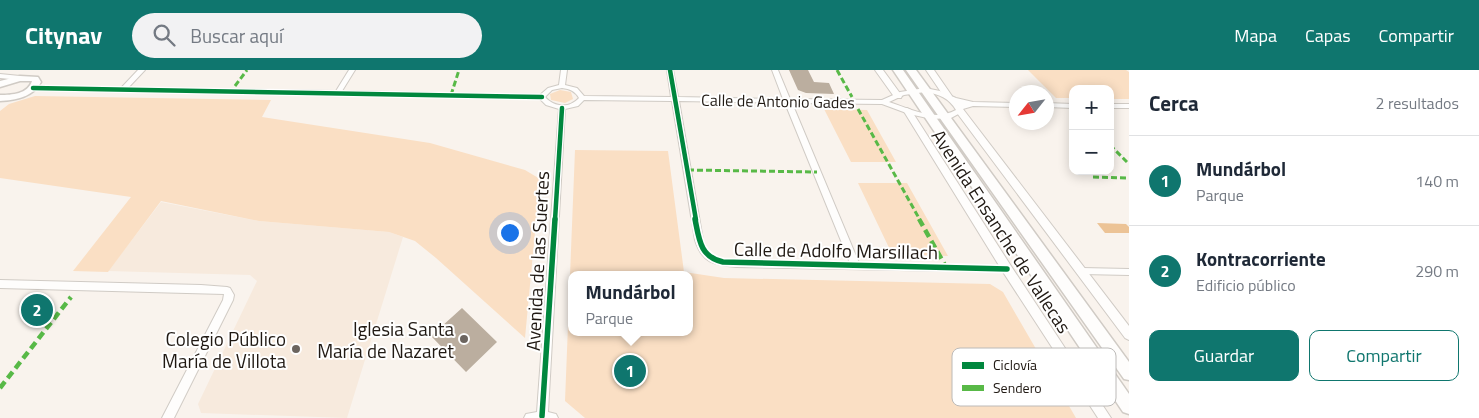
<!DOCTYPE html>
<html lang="es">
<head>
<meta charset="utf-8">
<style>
  body { margin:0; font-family:"Titillium Web",sans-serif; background:#f2f2f3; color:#1f2937 }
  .controls { position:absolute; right:15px; top:15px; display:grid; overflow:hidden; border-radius:10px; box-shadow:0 2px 12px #0003 }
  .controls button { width:45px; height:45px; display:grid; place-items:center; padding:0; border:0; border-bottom:1px solid #e0e1e3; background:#fff; color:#1f2937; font:25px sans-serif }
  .compass { position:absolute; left:1009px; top:15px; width:45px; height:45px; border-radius:50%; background:#fff; box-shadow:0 2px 12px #0003; rotate:239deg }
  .you { position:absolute; left:509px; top:162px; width:18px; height:18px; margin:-12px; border:4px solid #fff; border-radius:50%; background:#1a73e8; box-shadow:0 0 0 8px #1a73e833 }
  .badge { display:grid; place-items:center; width:32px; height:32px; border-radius:50%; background:#0f766e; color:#fff; font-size:16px; font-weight:700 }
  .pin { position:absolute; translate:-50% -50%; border:2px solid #fff; box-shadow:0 1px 5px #0006 }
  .popup { position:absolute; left:568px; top:201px; width:125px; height:65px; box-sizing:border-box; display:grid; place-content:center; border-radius:10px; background:#fff; filter:drop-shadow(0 1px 4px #0005); font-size:16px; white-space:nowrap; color:#747a83 }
  .popup b { font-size:19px; color:#1f2937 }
  .popup::after { content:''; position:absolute; left:50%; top:100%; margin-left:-10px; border:10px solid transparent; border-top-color:#fff }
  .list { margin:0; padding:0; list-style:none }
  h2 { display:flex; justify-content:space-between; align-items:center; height:65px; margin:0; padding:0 20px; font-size:21px }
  h2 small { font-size:16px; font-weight:400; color:#747a83 }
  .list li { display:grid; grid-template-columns:32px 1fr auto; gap:15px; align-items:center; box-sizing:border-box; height:90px; padding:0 20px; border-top:1px solid #e0e1e3 }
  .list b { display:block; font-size:19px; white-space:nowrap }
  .list p { margin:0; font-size:16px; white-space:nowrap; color:#747a83 }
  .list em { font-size:16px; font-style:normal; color:#747a83 }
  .actions { display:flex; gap:10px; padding:15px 20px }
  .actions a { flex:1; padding:11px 0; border:1px solid #0f766e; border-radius:10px; text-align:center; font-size:18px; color:#0f766e }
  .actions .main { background:#0f766e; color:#fff }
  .icon { flex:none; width:28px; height:28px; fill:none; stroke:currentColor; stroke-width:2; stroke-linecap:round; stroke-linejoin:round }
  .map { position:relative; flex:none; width:1129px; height:348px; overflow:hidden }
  header { display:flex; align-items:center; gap:30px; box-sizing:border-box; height:70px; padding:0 25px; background:#0f766e; color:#fff }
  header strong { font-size:24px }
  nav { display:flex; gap:28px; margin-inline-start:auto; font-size:18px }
  .search { width:350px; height:45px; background:#f2f2f3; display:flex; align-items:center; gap:12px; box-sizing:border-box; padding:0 18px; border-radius:28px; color:#747a83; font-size:19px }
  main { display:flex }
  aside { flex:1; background:#fff }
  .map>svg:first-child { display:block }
  .built { fill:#f7eadd }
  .green { fill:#fadfc4; fill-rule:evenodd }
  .water { fill:#ecc396 }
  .building { fill:#bbae9f }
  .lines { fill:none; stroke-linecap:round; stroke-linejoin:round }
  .minor-casing { stroke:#d0cbc5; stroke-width:2 }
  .tertiary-casing { stroke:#d0cbc5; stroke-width:2 }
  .secondary-casing { stroke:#d0cbc5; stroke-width:3 }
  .primary-casing { stroke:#d0cbc5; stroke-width:3 }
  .minor { fill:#fefdfc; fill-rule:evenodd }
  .tertiary { fill:#fefdfc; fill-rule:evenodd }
  .secondary { fill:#fefdfc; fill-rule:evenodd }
  .primary { fill:#fefdfc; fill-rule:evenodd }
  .quiet-far1 { stroke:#58b947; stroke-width:3; stroke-dasharray:6 3; stroke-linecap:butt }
  .quiet { stroke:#58b947; stroke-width:4.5; stroke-dasharray:8 4.5; stroke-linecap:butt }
  .cycleway-far1-casing { stroke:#fff; stroke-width:7 }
  .cycleway-casing { stroke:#fff; stroke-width:9 }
  .cycleway-far1 { stroke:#00873e; stroke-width:4.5 }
  .cycleway { stroke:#00873e; stroke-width:5.5 }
  .poi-dot { fill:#6c655f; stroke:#fff; stroke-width:2 }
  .labels { text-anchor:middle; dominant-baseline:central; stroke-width:4; stroke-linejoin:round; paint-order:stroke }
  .far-street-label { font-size:16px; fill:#201913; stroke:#fff }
  .street-label { font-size:19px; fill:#201913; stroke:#fff }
  .poi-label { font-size:19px; fill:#201913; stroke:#fff; text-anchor:end }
  .key { fill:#fff; stroke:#bcbab8; stroke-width:1 }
  .key-label { font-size:14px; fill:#201913 }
</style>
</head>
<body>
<header>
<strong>Citynav</strong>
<div class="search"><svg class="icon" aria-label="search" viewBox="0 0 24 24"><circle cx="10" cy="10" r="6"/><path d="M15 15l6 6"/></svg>Buscar aquí</div>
<nav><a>Mapa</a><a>Capas</a><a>Compartir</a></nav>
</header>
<main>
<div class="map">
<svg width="1129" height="348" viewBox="0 0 1129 348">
  <rect width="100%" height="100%" fill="#f9f3ed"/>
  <path class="built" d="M161 132 259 151 389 162 403 167 347 348 201 343 198 334 257 211 250 205 108 201Z"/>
  <path class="green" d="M1028 0H1126L1129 2V29H1110V19H1073V28H1056Z
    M560 20 571 22 573 29 565 33 551 30 550 24Z
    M35 26 271 30 262 47 430 73 525 100 540 109 525 268 436 188 415 171 389 162 259 151 161 131 108 202 73 201 131 127 0 108V41L9 34Z
    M824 39 867 40 896 92H851Z
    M575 80 668 81 684 202 724 208 990 214 1003 222 1076 348H585L565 331ZM571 205H689V262H571Z
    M858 113H907L948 186 892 184Z"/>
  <path class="water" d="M1097 153 1126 154 1129 157V163H1105Z"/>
  <path class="building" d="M789 0H808L814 12 829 13 834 24 806 23 798 20Z
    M462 238 497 272 466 302 431 266Z"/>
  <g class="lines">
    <defs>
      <path id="minor" d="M138 0H145L128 18 336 21 349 0H355L342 21 540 25 548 18 559 15 561 0H567L565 15 577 18 584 26 671 27 667 0H673L678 27 783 29 772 0H778L790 29 882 30 900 22 925 18 940 21 956 28 973 32 1016 33V37L973 36 963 39 962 42 951 48 932 49 909 44 882 34 792 33 859 193 1007 196 1010 197 1012 199 1010 201 1007 202 736 197C714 195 702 193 695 170L672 31 584 30 578 36 565 39 548 342 556 344 558 348H524L526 344 537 342 559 39 546 35 540 29 33 20 30 18 33 16 121 18ZM562 18C570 19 575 21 579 28 569 39 554 37 545 27L552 20ZM925 22C939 24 949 28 956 40 934 52 911 39 889 32L904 25ZM679 31 785 33 850 193 736 191C719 189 709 188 703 170Z
        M0 4 20 6 23 8 20 10 0 8Z
        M1046 33 1073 34V38L1046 37Z
        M1110 34H1129V38H1110Z
        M1082 198 1129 199V205L1082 204 1079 203 1077 201 1079 199Z
        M0 210 201 215 227 217 230 218 234 225 233 230 174 348H162L223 230 224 224 0 218Z"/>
      <path id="tertiary" d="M875 0H883L902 26 901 28H895Z
        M926 0H934L952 26 951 28H945Z
        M904 38H907L911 40 1011 196 1111 348H1098L1003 202 903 40Z
        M957 39H963L1129 256V270L1125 268 957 43Z"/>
      <path id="secondary" d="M20 6 38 7 41 12C33 27 16 30 0 31V25C12 25 28 24 32 11H20L0 17V11Z"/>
      <path id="primary" d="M893 0H903L1129 324V344L1123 342Z
        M906 0H916L1129 292V310L1124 309Z"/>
    </defs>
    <use href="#minor" class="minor-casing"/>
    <use href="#tertiary" class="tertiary-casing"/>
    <use href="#secondary" class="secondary-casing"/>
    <use href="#primary" class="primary-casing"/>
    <use href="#minor" class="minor"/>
    <use href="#tertiary" class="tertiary"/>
    <use href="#secondary" class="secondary"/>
    <use href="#primary" class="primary"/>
    <path class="quiet-far1" d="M837 0 852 27
      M235 16 247 0
      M451 25 459 0
      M858 39 920 150
      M1110 75 1129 94
      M688 100 817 102
      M1093 107 1129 108"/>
    <path class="quiet" d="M919 149 946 197
      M0 318 71 227"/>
    <defs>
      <path id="cycleway-far1" d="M670 0 696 150
        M33 18 542 27
        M555 150 562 38"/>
      <path id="cycleway" d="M695 149C699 169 700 187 723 192L1007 199
        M542 346 555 149"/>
    </defs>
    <use href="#cycleway-far1" class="cycleway-far1-casing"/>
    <use href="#cycleway" class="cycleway-casing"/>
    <use href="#cycleway-far1" class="cycleway-far1"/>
    <use href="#cycleway" class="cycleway"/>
  </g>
  <g class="poi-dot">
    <circle cx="464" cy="269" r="5"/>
    <circle cx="296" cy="279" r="5"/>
  </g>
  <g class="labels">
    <g class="far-street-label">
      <text transform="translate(778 31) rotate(1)">Calle de Antonio Gades</text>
    </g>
    <g class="street-label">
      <text transform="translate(1002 161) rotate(57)">Avenida Ensanche de Vallecas</text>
      <text transform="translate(836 180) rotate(1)">Calle de Adolfo Marsillach</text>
      <text transform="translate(537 191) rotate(-87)">Avenida de las Suertes</text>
    </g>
    <g class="poi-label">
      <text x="454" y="258">Iglesia Santa<tspan x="454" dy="22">María de Nazaret</tspan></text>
      <text x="286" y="268">Colegio Público<tspan x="286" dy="22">María de Villota</tspan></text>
    </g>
  </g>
  <rect x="952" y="278" width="164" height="58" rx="8" class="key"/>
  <rect x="962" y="292" width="22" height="7" fill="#00873e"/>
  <rect x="962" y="315" width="22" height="6" fill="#58b947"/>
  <g class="key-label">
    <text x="993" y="300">Ciclovía</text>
    <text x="993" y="323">Sendero</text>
  </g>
</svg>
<div class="controls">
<button>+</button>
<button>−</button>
</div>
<svg class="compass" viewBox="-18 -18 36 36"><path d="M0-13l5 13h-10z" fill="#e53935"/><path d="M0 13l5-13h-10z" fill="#747a83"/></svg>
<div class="you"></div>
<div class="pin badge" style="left:630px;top:301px">1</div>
<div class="popup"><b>Mundárbol</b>Parque</div>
<div class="pin badge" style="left:37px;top:240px">2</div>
</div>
<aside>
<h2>Cerca<small>2 resultados</small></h2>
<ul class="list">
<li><span class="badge">1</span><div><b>Mundárbol</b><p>Parque</p></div><em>140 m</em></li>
<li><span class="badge">2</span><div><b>Kontracorriente</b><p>Edificio público</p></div><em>290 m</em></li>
</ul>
<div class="actions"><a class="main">Guardar</a><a>Compartir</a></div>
</aside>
</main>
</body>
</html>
